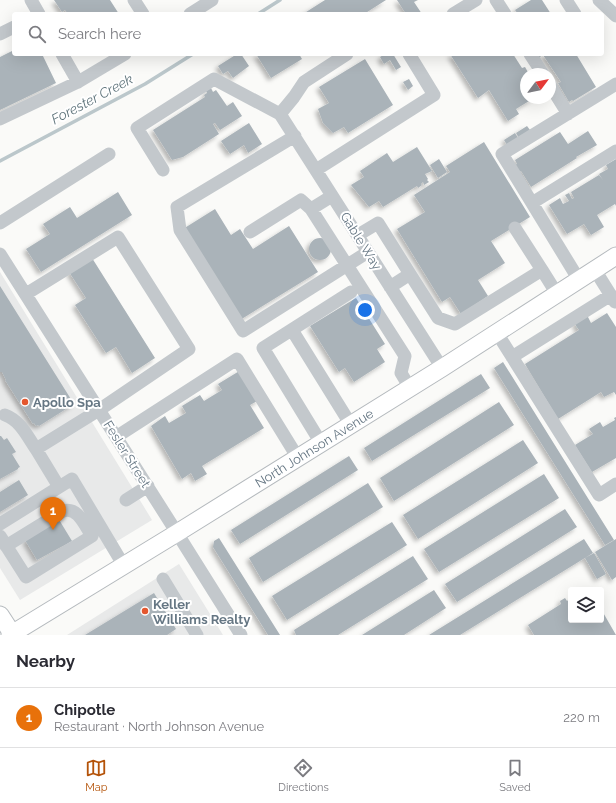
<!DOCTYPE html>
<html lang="en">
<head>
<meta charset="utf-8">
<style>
  body { margin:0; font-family:Raleway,sans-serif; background:#f7f7f7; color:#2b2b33 }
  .controls { position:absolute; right:12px; bottom:12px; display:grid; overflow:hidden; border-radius:4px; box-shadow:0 4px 16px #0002 }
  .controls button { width:36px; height:36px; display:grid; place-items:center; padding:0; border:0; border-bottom:1px solid #e1e1e2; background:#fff; color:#2b2b33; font:20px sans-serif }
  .compass { position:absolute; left:520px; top:68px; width:36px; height:36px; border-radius:50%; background:#fff; box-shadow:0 4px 16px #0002; rotate:58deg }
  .you { position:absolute; left:365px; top:310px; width:14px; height:14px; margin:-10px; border:3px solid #fff; border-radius:50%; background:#1a73e8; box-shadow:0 0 0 6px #1a73e833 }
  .badge { display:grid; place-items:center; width:26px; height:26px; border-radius:50%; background:#b45309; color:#fff; font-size:13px; font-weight:700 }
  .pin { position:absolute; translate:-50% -33px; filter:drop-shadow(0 1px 2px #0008) }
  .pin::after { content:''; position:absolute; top:21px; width:14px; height:12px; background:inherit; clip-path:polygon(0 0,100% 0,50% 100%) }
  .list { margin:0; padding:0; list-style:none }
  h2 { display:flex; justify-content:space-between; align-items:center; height:52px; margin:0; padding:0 16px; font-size:17px }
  h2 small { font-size:13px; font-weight:400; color:#7c7c81 }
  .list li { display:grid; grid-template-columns:26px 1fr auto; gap:12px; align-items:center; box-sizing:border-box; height:60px; padding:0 16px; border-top:1px solid #e1e1e2 }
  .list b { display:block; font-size:15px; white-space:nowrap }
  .list p { margin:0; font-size:13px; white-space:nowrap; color:#7c7c81 }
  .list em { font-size:13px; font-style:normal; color:#7c7c81 }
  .icon { flex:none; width:22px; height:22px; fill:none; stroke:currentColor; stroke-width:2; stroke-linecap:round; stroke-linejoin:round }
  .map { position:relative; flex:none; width:616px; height:635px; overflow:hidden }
  .search { position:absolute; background:#fff; box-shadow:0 4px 16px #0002; left:12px; right:12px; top:12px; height:44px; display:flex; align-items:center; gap:10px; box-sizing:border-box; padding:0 14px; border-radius:4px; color:#7c7c81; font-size:15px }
  .sheet { height:112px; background:#fff }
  nav { display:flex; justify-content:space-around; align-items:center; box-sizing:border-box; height:56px; border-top:1px solid #e1e1e2; background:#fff; font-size:11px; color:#7c7c81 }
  nav a { display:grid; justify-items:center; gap:2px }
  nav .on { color:#b45309 }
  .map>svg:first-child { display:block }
  .built { fill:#e8e9e9 }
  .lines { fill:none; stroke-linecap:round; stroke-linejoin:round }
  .stream { stroke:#bbc7cb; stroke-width:3.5 }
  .building { fill:#aab3b9; filter:url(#shadow) }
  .major-casing { stroke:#b5babe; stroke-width:19 }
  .minor { stroke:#c3c8cc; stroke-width:13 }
  .major { stroke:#fff; stroke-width:17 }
  .poi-dot { fill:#e4572e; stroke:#fff; stroke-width:1.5 }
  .labels { text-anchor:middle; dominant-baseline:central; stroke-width:4; stroke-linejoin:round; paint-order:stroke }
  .street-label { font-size:13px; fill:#657683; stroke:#fff }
  .poi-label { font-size:13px; font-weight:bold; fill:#657683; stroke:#fff; text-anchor:start }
  .water-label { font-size:14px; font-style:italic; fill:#60757c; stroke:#fff }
</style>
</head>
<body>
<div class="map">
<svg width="616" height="635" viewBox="0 0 616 635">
  <defs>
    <filter id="shadow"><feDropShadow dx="-3" dy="3" stdDeviation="2" flood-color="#0004"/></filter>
  </defs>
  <rect width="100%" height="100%" fill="#fafaf8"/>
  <path class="built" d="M0 272 152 520 20 600 0 568Z
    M179 564 223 635H67Z"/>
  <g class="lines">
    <path class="stream" d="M258 14 280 0
      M0 161 145 84 193 54"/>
  </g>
  <path class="building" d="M54 0H110L119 14H68L65 10 62 12Z
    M325 0H386L364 14H303Z
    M397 0H418L414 2 422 14H406Z
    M531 0H542L551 14H518L515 10Z
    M14 50V54H42L56 83 0 110V57Z
    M237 54H241L249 66 233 78 228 71 223 74 218 66Z
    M256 54H299L302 59 271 78Z
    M385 54H393L401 67 396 70 390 60 384 64 380 57Z
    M450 54H482L483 55 485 54H513L522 68 525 67 529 74H526V98H534L516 109 519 114 508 121 489 90 478 98Z
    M531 54H576L596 87 573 101 572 100 569 102 558 83 561 82 543 55 535 60Z
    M365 59 393 105 348 133 344 127 333 133 323 123 318 109 329 103 319 87Z
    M409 79 413 86 408 90 403 82Z
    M211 88 213 92 216 90 227 106 233 102 242 116 220 130 215 123 213 124 219 134 183 157 172 160 153 130 205 97 204 95 207 93 206 91Z
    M249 123 262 144 248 153 244 145 230 154 221 141Z
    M527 126 530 130 519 138 516 133Z
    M588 131 597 145 576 157 577 158 531 187 521 171 516 174 511 167 517 164 515 160 560 132 568 144Z
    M515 133 518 138 507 145 504 140Z
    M484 142 530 217 491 241 505 263 478 280 488 296 461 314 450 297 442 302 397 229 425 212 414 195 450 172 446 166Z
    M417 147 432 171 425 174 428 179 427 180 429 182 424 185 423 182 421 184 422 185 418 188 417 186 383 207 379 201 369 207 351 185 364 177 360 171 387 153 393 162Z
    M439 159 447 172 438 178 430 165Z
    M616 159V206L615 204 597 215 604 227 591 235 584 224 567 234 549 205 560 198 563 204 569 201 565 195 569 193 572 199 574 198 571 192 599 175 603 180 599 174 608 169 606 165Z
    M118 192 132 215 41 272 26 249 50 234 43 224 70 207 77 218Z
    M215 209 231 235 240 229 253 249 289 226 318 272 240 320 183 229Z
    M309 249a11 11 0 1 1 22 0a11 11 0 1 1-22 0Z
    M92 258 155 358 132 373 116 347 106 353 75 305 86 298 69 272Z
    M0 286 74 404 39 426 38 425 36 426 34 423 33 424 5 380H6L2 372H0Z
    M356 298 385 344 377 349 385 362 354 382 345 368 339 372 310 326Z
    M607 313 616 327V395L614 392 604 397 601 392 558 419 525 364 579 330 574 323 587 315 591 323Z
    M503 362 614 540 605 545 494 368Z
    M241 370 259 400 250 405 264 428 202 466 207 474 195 481 191 473 182 479 151 426 165 416 169 423 186 413 182 406 200 395 204 401 222 390 218 384Z
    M481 374 490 388 372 461 364 448Z
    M499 402 514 425 394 501 380 478Z
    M616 417V458L592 472 575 445 593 434 589 429 600 422 603 427 615 420 614 418Z
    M0 436H1L4 440 7 438 16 452 12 454 20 467 18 468V469L0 479Z
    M523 440 538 463 418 539 403 515Z
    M349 456 358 470 240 544 231 530Z
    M544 474 559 498 439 572 424 549Z
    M19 480 28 495 0 512V492Z
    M368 483 383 507 263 582 249 558Z
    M565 509 577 527 457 602 445 584Z
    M58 518 72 541 37 560 25 540Z
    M392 522 407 545 287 620 272 596Z
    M219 538 280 635H268L213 547 214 541Z
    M584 539 593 553 460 635H429Z
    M616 539V577L612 580 595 552Z
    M594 553 606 574 597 579 585 558Z
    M413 556 428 579 338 635H296L294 630Z
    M434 590 446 608 404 635H362Z
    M154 593 176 629 167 635H85Z
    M565 598 567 601 571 598V620H601V609L616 635H534L528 625 561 604 560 601Z"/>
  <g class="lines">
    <defs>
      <g id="major">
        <path d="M0 615 13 635"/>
        <path id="s1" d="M10 635 177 533 442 368 616 256"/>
      </g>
    </defs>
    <use href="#major" class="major-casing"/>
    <path class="minor" d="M31 0 39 14
      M134 0 143 14
      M496 0 505 14
      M566 0 575 14
      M599 0 616 16
      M190 14 212 0
      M453 14 476 0
      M0 34 14 27
      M62 54 78 82
      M530 54 543 74
      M550 85 568 114
      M280 114 294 97 304 82 347 54
      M0 119 78 82 125 54
      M295 136 177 207 180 230 243 331 368 252
      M163 170 137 128 214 79 280 114 442 368
      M316 170 434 95 409 54
      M332 196 311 209 405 356 401 373 410 388
      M532 203 616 151
      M0 223 109 154
      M250 232 301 200 311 209
      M358 235 378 223 410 274
      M0 254 177 533 241 635
      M542 270 557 294
      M595 270 615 302
      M579 280 502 154 616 84
      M390 287 410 274 438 318 455 324 542 270 515 228
      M292 330 351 425
      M497 333 599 495 616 484
      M512 357 611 295
      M5 415C21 421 27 436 36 449L99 410 189 349 118 237 26 294
      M116 437 237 359 298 458
      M321 443 263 348 351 292
      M36 449 59 487
      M126 500 148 486
      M0 524 72 479 124 566
      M0 536 26 577 92 536C85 526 78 506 63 511L6 546
      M163 579 197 635"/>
    <use href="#major" class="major"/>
  </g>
  <g class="poi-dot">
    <circle cx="25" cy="402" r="4"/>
    <circle cx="145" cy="611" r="4"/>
  </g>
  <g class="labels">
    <g class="street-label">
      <text transform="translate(361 241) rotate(58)">Gable Way</text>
      <text stroke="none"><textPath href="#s1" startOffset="357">North Johnson Avenue</textPath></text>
      <text transform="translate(127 454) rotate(58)">Fesler Street</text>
    </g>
    <g class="poi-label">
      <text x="33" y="402">Apollo Spa</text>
      <text x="153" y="604">Keller<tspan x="153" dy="15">Williams Realty</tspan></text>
    </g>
    <g class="water-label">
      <text transform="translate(92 99) rotate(-28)">Forester Creek</text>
    </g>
  </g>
</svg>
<div class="controls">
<button><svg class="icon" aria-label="layers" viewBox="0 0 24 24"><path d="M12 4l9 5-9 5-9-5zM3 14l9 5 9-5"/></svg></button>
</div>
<svg class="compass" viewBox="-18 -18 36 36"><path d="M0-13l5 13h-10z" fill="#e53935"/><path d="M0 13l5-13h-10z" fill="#7c7c81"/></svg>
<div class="you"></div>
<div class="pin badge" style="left:53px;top:530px;background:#e8710a">1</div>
<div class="search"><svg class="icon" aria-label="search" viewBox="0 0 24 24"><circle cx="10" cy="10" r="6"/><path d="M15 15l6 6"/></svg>Search here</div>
</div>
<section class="sheet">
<h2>Nearby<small></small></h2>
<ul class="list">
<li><span class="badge" style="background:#e8710a">1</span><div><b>Chipotle</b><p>Restaurant · North Johnson Avenue</p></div><em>220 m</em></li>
</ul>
</section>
<nav>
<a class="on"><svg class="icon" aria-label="map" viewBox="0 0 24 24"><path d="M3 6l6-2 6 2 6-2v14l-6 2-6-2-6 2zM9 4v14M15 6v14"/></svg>Map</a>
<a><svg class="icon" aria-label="directions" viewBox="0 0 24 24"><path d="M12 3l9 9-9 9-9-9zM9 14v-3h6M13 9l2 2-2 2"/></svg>Directions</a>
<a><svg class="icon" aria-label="saved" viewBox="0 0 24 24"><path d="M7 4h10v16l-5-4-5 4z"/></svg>Saved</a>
</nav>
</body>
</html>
